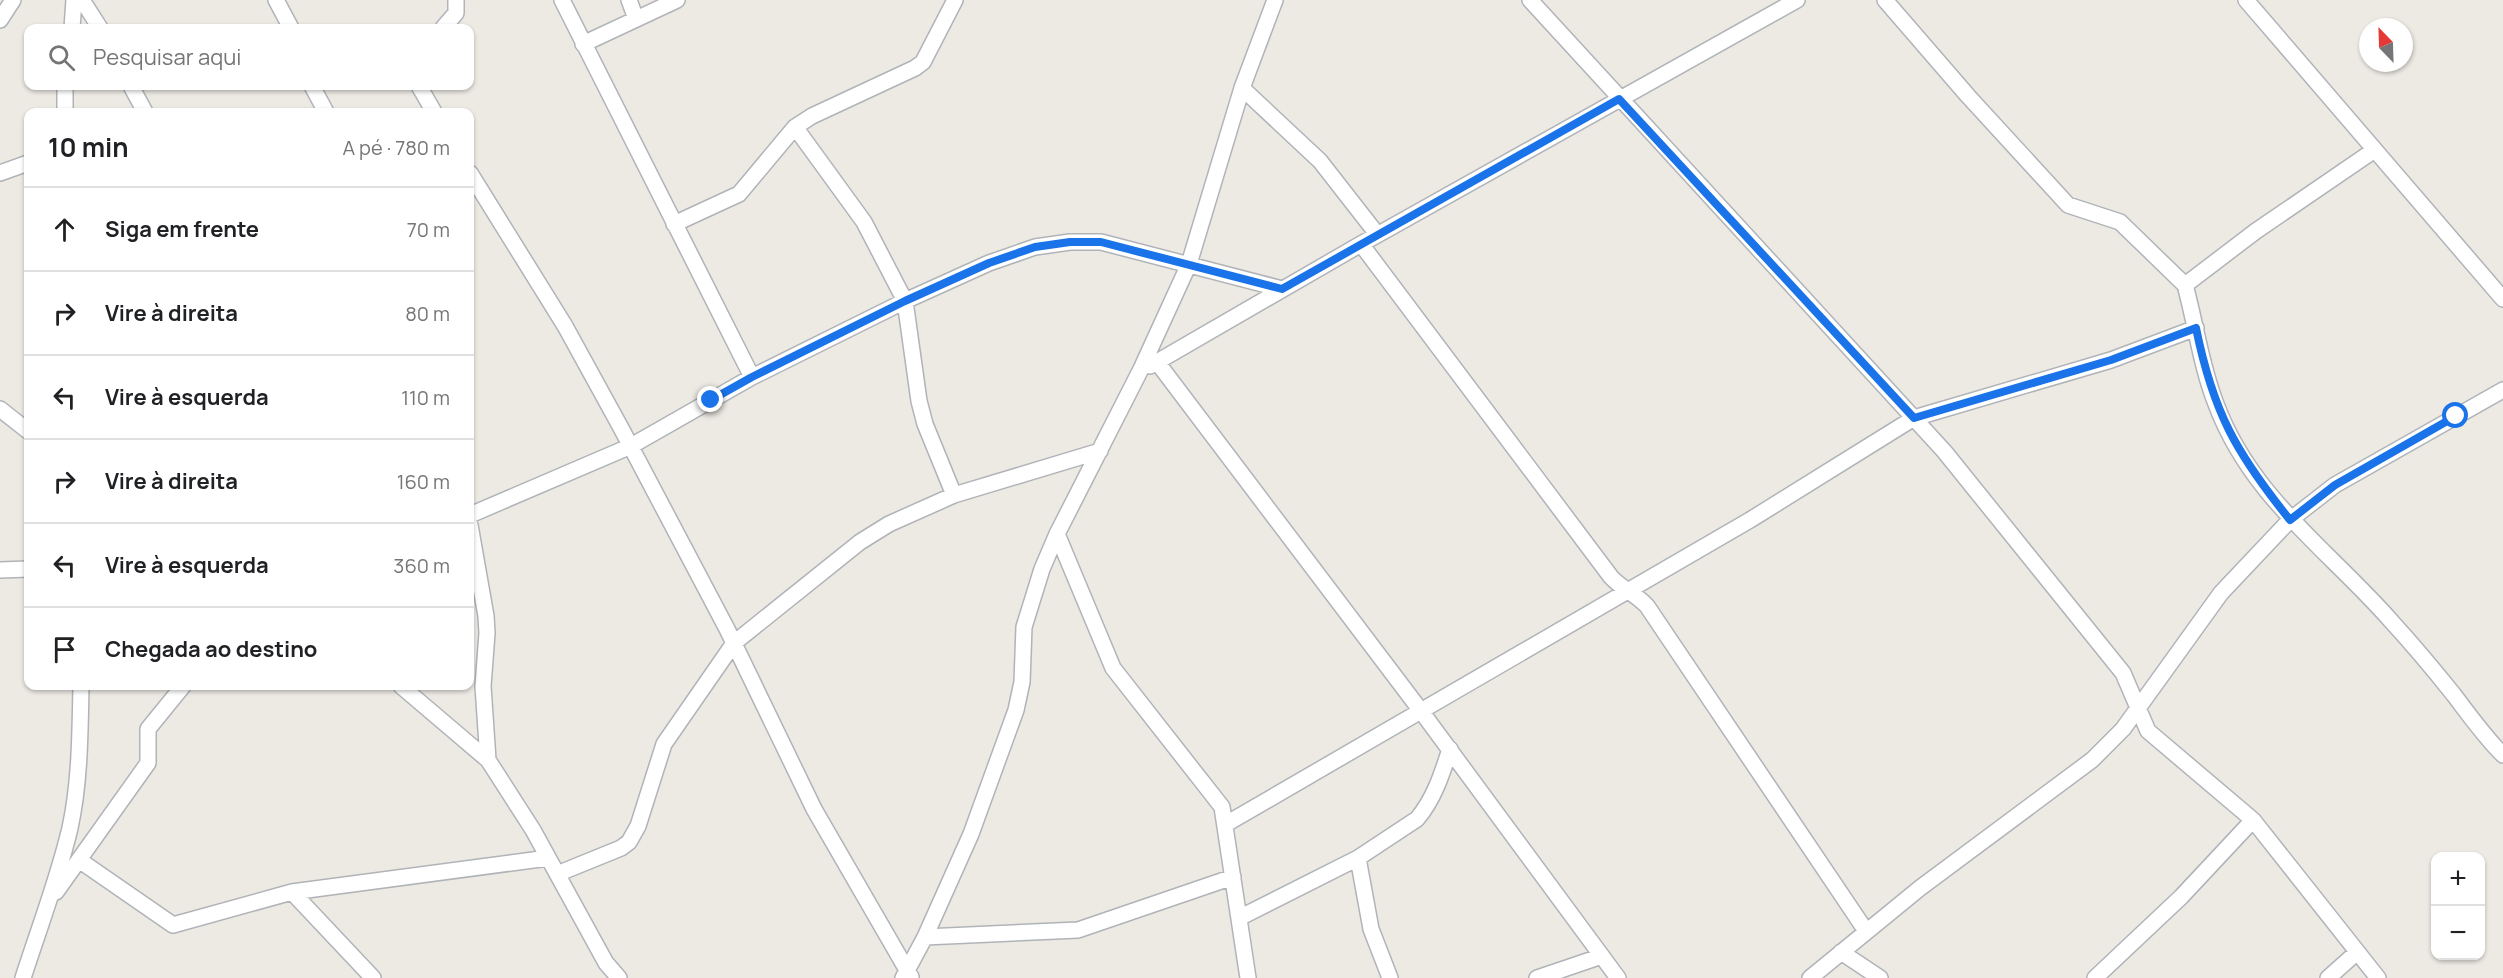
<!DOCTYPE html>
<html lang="pt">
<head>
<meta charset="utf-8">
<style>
  body { margin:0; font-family:Manrope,sans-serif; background:#f2f2f2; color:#202124 }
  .controls { position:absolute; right:18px; bottom:18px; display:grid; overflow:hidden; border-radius:12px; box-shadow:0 2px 4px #0004 }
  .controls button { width:54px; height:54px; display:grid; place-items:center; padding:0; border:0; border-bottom:2px solid #e0e0e0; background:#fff; color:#202124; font:30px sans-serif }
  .compass { position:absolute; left:2359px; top:18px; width:54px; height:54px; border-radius:50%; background:#fff; box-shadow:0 2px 4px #0004; rotate:337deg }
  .stop { position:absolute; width:18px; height:18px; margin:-14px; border:4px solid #1a73e8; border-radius:50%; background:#fff }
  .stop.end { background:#1a73e8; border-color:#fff; box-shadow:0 2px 6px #0008 }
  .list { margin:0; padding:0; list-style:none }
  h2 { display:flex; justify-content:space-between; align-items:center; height:78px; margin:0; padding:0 24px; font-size:26px }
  h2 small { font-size:20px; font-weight:400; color:#757577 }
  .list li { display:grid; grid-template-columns:39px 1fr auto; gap:18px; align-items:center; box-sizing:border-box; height:84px; padding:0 24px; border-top:2px solid #e0e0e0 }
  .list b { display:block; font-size:22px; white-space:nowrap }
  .list em { font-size:20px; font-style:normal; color:#757577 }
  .icon { flex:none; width:33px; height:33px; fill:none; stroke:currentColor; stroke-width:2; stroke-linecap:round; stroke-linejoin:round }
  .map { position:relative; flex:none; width:2503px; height:978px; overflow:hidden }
  .search { position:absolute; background:#fff; box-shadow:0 2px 4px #0004; left:24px; top:24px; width:450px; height:66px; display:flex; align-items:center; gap:15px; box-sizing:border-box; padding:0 21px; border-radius:12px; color:#757577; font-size:22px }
  .panel { position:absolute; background:#fff; box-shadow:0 2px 4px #0004; left:24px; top:108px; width:450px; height:582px; border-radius:12px }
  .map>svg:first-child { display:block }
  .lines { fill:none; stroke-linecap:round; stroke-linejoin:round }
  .minor-casing { stroke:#b0b4b8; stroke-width:18 }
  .minor { stroke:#fff; stroke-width:15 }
  .route { stroke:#1a73e8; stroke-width:8 }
</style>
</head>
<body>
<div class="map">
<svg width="2503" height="978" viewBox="0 0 2503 978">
  <rect width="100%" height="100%" fill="#ede9e3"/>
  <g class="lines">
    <defs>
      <path id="minor" d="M82 0 100 28
        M276 0 291 28
        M562 0 752 377
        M629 0 636 19
        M1530 0 1944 451 2123 673 2148 731 2253 820 2378 978
        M1885 0 1968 96 2068 205 2120 222 2185 285
        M2246 0 2503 299
        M0 20 13 0
        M72 28 74 0
        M443 28 456 13V0
        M583 44 677 0
        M131 86 145 112
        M312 86 326 112
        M419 86 434 112
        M1242 88 1320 161 1377 234
        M65 112V86
        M795 127 864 222 905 301 919 401 925 424 954 495
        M2373 151 2256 231 2185 285C2196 325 2201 366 2216 404 2251 498 2329 550 2392 622 2414 646 2434 670 2454 695 2470 716 2484 736 2503 755
        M0 173 28 163
        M470 173 565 326 621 428 727 629 814 809 911 977
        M674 224 739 194 795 127 812 116 915 68 923 62 955 0
        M1361 244 1611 577C1622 589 1636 594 1647 606L1866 931
        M1157 362 1421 711 1618 978
        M1150 366 1361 244 1797 0
        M0 409 28 431
        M470 515 631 446 752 377 905 301 989 263 1035 247 1070 242H1101L1282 289
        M470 525 486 616 487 633 483 686 488 760
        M1057 534 1113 668 1222 807 1248 978
        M0 570 28 569
        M401 686 488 760 533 830 606 963 619 978
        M1226 824 1750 520 1914 418 2111 360 2196 328
        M1358 858 1371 929 1390 978
        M79 860 173 925 292 892 548 858
        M557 874 621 848 629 842 638 826 664 744 734 643 860 542 889 524 954 495 1100 451
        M56 892 148 763V729L183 686
        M292 892 373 978
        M1239 918 1358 858 1417 819C1434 799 1442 774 1450 749
        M925 937 1078 930 1233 877
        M1841 952 1880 978
        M23 978C39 928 58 879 70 828 80 782 80 733 81 686
        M903 978 925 937 971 834 1016 710 1022 682 1024 627 1042 569 1057 534 1141 369 1189 264 1242 88 1275 0
        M1537 978 1602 956
        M1810 978 1920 888 2092 760 2123 729 2221 593 2290 520 2335 485 2503 390
        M2095 978 2181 897 2253 820
        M2328 978 2356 953"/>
    </defs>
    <use href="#minor" class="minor-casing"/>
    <use href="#minor" class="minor"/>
  </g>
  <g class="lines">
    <path class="route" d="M711 400 752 377 905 301 989 263 1035 247 1070 242H1101L1282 289 1619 99 1914 418 2111 360 2196 328C2213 412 2236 453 2290 520L2335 485 2456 416"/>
  </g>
</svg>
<div class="controls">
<button>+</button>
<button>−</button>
</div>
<svg class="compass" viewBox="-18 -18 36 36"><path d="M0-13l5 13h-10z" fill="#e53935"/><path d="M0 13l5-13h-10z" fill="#757577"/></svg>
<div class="stop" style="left:2456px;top:416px"></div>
<div class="stop end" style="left:711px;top:400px"></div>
<div class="search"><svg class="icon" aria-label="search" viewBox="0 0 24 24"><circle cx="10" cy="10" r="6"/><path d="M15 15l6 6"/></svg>Pesquisar aqui</div>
<section class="panel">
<h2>10 min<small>A pé · 780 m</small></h2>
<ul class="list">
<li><svg class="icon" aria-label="ahead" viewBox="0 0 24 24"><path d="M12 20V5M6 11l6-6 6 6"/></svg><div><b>Siga em frente</b></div><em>70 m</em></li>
<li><svg class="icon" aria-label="right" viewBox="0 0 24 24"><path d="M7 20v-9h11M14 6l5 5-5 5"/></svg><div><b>Vire à direita</b></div><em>80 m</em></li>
<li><svg class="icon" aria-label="left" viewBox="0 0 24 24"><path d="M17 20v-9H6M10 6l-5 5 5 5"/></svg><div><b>Vire à esquerda</b></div><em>110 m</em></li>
<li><svg class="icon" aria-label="right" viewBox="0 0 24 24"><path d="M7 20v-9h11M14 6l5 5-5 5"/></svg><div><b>Vire à direita</b></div><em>160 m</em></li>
<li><svg class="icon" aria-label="left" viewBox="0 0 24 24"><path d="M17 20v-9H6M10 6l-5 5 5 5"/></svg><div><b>Vire à esquerda</b></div><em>360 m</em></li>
<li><svg class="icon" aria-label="arrive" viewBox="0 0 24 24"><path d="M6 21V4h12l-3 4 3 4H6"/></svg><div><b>Chegada ao destino</b></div></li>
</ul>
</section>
</div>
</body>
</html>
